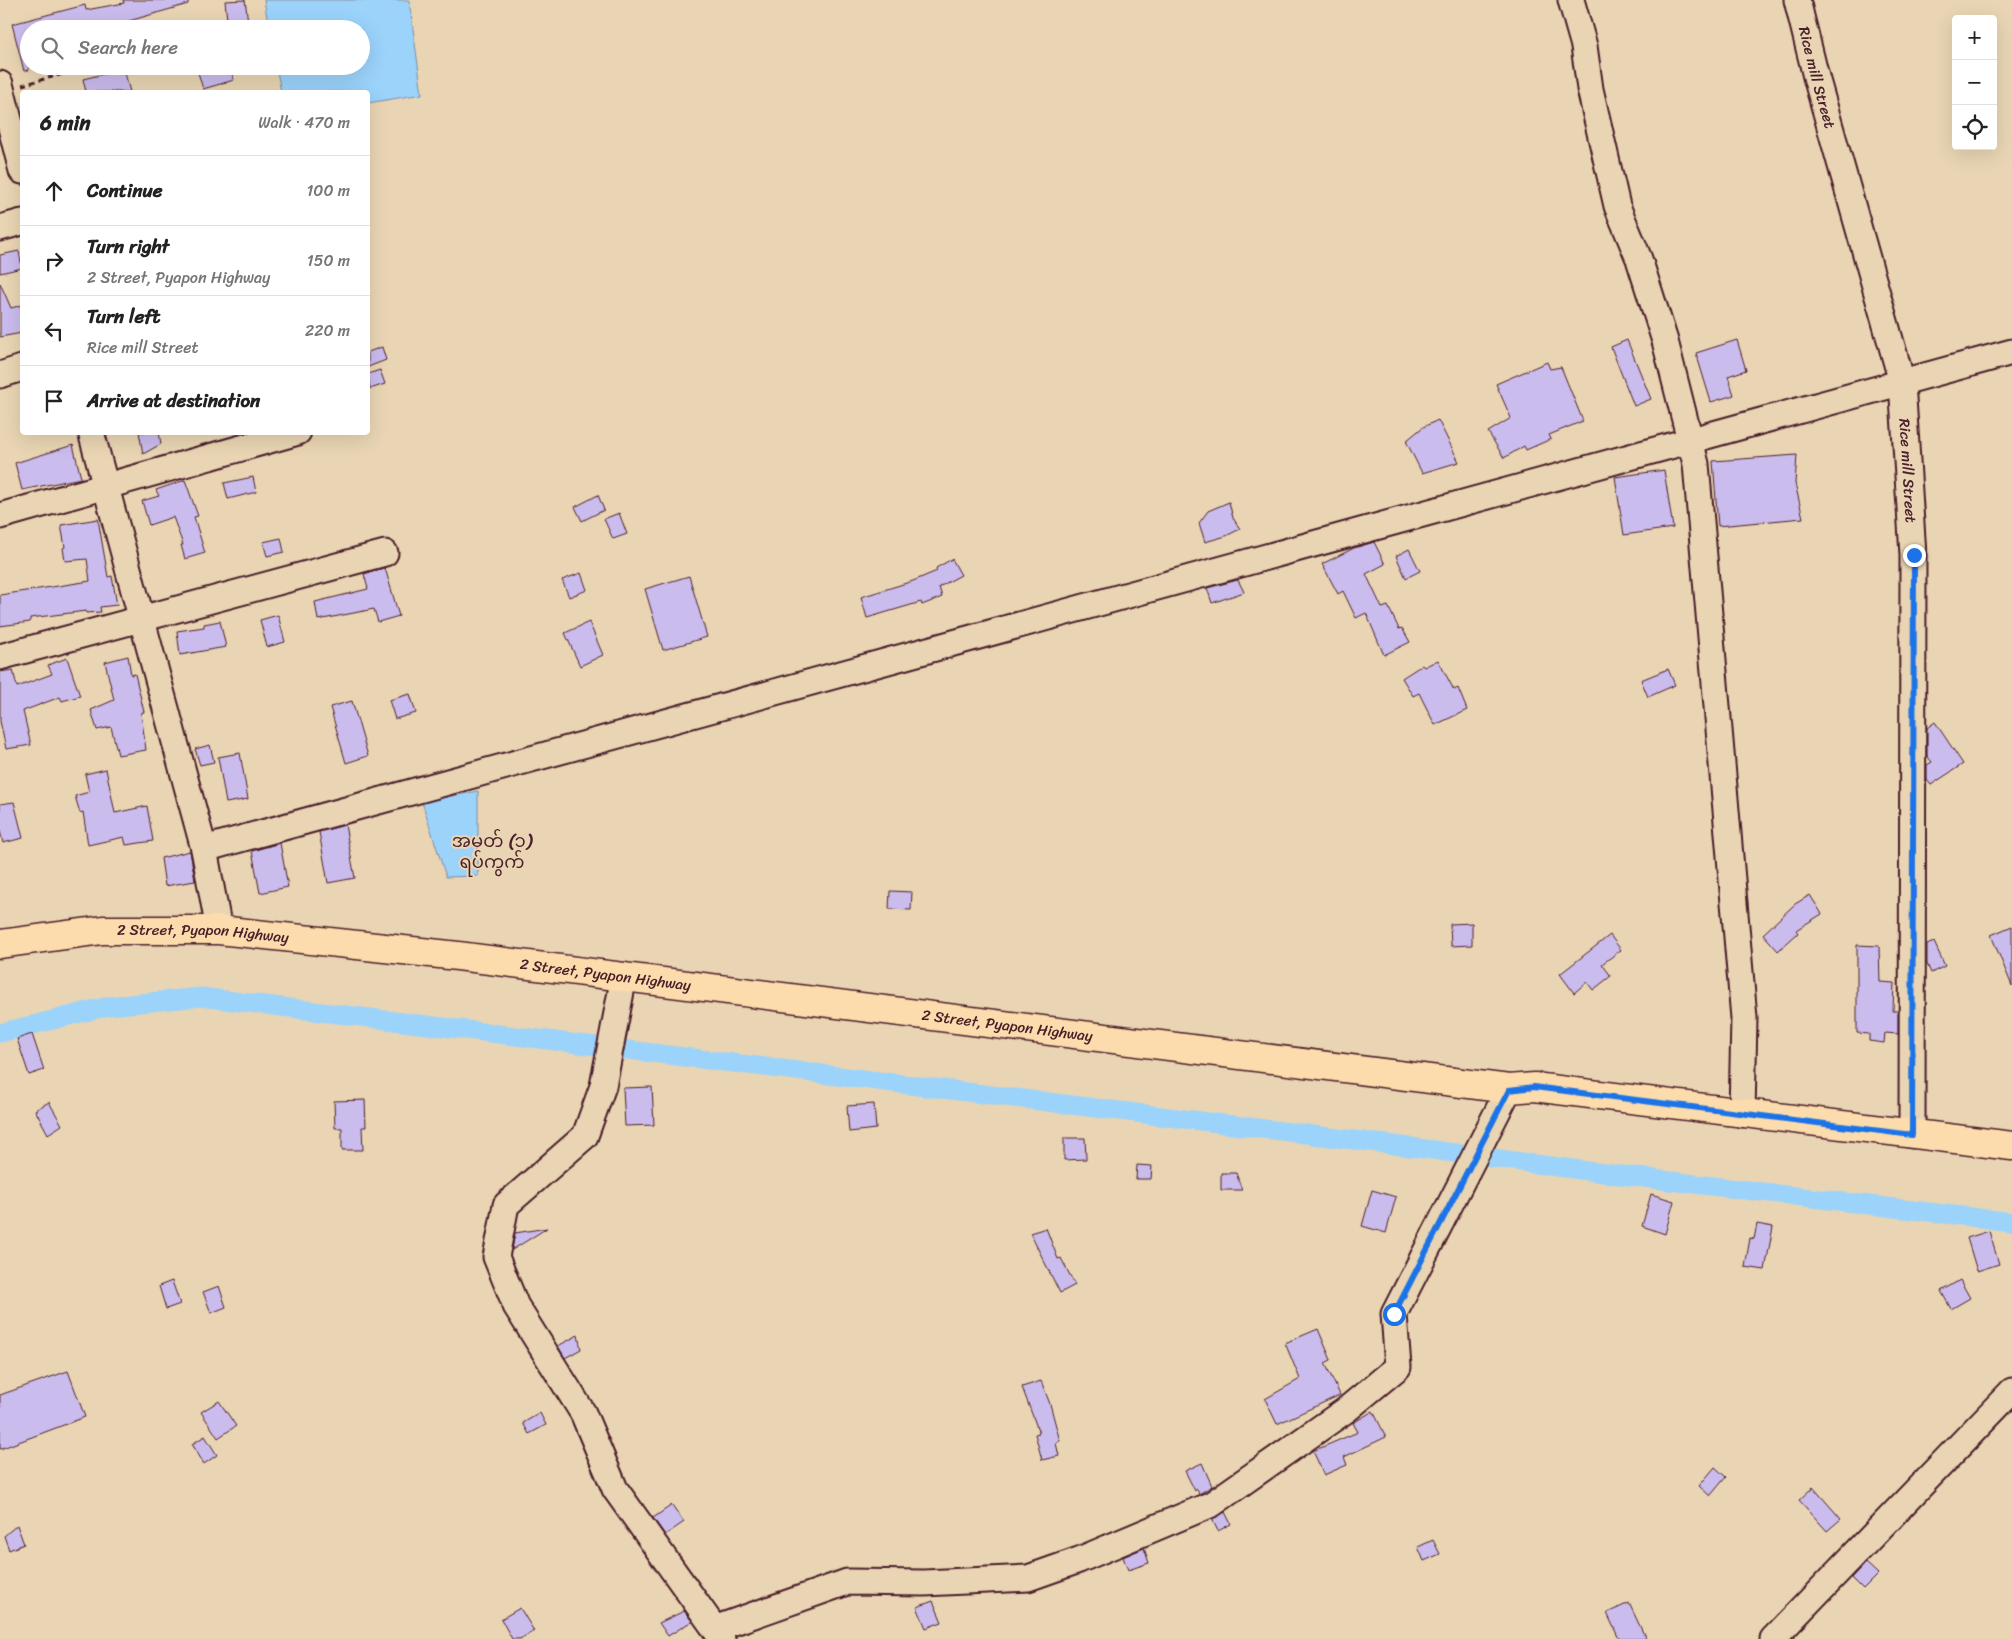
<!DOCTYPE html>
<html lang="en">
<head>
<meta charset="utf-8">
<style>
  body { margin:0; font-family:Sriracha,"Noto Sans Myanmar",sans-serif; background:#f6f6f6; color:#222 }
  .controls { position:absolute; right:15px; top:15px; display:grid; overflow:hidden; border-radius:5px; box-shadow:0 5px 20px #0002 }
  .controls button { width:45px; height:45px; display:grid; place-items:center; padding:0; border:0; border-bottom:1px solid #e0e0e0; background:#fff; color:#222; font:25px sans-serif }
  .stop { position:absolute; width:15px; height:15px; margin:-11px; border:4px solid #1a73e8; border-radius:50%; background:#fff }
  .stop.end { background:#1a73e8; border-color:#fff; box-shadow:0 1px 5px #0008 }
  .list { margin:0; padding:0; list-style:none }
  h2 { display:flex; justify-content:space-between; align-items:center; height:65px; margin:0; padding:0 20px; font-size:21px }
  h2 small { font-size:16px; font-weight:400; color:#767676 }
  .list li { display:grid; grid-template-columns:32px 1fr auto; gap:15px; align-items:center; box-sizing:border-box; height:70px; padding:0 20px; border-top:1px solid #e0e0e0 }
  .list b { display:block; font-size:19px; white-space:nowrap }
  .list p { margin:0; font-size:16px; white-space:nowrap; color:#767676 }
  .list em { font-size:16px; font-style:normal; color:#767676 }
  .icon { flex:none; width:28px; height:28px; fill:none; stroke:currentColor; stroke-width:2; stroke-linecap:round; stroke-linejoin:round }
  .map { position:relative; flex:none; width:2012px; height:1639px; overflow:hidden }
  .search { position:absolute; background:#fff; box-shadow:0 5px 20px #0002; left:20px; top:20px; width:350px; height:55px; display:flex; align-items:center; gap:12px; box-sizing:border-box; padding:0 18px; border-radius:28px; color:#767676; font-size:19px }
  .panel { position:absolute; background:#fff; box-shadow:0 5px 20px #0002; left:20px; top:90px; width:350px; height:345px; border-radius:5px }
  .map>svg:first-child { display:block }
  .water { fill:#9bd3fb; stroke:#7b8ba8 }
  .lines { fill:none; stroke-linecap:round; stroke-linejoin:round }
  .canal { stroke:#9bd3fb; stroke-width:19 }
  .building { fill:#cabced; stroke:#4a1f2b }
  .minor-casing { stroke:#4a1f2b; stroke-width:29 }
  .major-casing { stroke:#4a1f2b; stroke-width:31 }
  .path { stroke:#4a1f2b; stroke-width:3; stroke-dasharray:5 4; stroke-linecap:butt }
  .minor { stroke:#e9d5b3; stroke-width:25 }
  .major { stroke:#fcdcac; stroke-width:28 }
  .route { stroke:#1a73e8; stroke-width:6 }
  .labels { text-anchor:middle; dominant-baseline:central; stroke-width:4; stroke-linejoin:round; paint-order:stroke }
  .street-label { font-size:15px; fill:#4a1f2b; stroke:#e9d5b3 }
  .quarter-label { font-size:18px; fill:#4a1f2b; stroke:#e9d5b3 }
</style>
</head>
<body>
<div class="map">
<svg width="2012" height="1639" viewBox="0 0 2012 1639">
  <rect width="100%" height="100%" fill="#e9d5b3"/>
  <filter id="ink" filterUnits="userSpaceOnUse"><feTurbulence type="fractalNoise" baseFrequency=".02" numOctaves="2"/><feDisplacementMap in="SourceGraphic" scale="10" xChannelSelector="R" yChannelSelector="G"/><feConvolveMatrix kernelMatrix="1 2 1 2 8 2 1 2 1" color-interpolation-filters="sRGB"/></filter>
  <g filter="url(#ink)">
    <path class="water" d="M264 0H409L422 94 368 103V92H281L276 66H361V29H269Z
      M478 791V876L446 877 422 802Z"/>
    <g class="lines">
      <path class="canal" d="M0 1033 109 1006 201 997 1418 1148 1595 1172 2012 1222"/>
    </g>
    <path class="building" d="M123 0H188V4L129 21 86 29H29V70L24 71 12 24 85 5 86 10 124 3Z
      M245 0 249 29H228L225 1Z
      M196 66H230L234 80 203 89Z
      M124 69 130 92H86L83 79Z
      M19 251 22 268 0 273V255Z
      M0 283 11 308 22 305V333L0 337Z
      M1627 340 1651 399 1634 406 1611 347Z
      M1737 340 1746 370 1728 376 1734 395 1711 402 1696 353Z
      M382 347 386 360 368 367V352Z
      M1547 362 1550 369 1561 367 1583 421 1549 435 1551 439 1526 450 1524 446 1504 458 1488 432 1511 418 1496 384Z
      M380 370 385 384 370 389 368 374Z
      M1438 420 1459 462 1422 473 1406 441 1423 427Z
      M139 432H159L161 444 143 454Z
      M73 445 81 478 22 490 15 463Z
      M1797 455 1795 483 1803 518 1718 526 1713 461Z
      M1664 470 1673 528 1624 535 1615 477Z
      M253 477 256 492 228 499 224 483Z
      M185 480 198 516 194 517 205 553 185 559 181 545H183L173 517 149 525 142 501 159 496 156 490Z
      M598 495 604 510 582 521 575 507Z
      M1229 502 1233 518 1240 529 1226 536 1205 542 1199 523 1208 511Z
      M619 513 627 534 613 539 604 519Z
      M98 519 108 577 112 576 117 605 100 607 101 612 86 613V611L30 618V622L0 626V595L90 581 87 559 65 561 63 548 65 547 61 525Z
      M281 538 284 552 267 556 263 542Z
      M1374 542 1385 564 1366 574 1382 608 1388 606 1399 629 1402 628 1410 642 1384 655 1366 613 1356 618 1343 591 1338 594 1322 564 1354 548Z
      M1409 549 1420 571 1406 578 1396 556Z
      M952 559 961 575 939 587 942 597 922 605 921 602 867 618 861 597 913 581 937 571 936 568Z
      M385 568 399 616 378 622 374 609 318 620 315 602 368 589 364 574Z
      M581 573 587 590 569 597 562 580Z
      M689 576 707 637 663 650 645 589Z
      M1238 580 1244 592 1212 603 1207 588Z
      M278 615 285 642 267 647 260 620Z
      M220 621 226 647 180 655 177 631 204 627V624Z
      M589 622 603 655 580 666 565 633Z
      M128 656 131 675 135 674 144 712 141 713 146 750 118 755 111 727 97 730 91 710 114 700 105 662Z
      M67 658 80 696 62 701 60 697 23 711 31 745 6 749 0 721V672L13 670 17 687 52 674 48 665Z
      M1438 660 1454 690 1458 688 1467 710 1435 725 1419 693 1413 696 1402 678 1422 665 1424 667Z
      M1668 669 1675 685 1648 697 1641 680Z
      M410 694 416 713 395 719 389 700Z
      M352 701 368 756 346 763 330 707Z
      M1935 722 1963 764 1931 785 1927 780V765L1932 762 1927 756V728Z
      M210 745 214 762 200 765 195 749Z
      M240 753 248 799 226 803 218 757Z
      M106 769 115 813 147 806 153 841 126 845 124 837 88 845 83 812 80 813 75 796 89 792 85 774Z
      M14 802 23 838 3 843 0 831V804Z
      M345 825 355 878 328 883 319 832Z
      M280 843 288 887 260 893 252 851Z
      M190 851 195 881 165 886 161 858Z
      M890 891 912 892 911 910 889 909Z
      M1810 895 1822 914 1796 930 1798 933 1778 951 1763 934 1795 904Z
      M1472 923V945L1451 946 1450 924Z
      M2012 926V986L1991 935Z
      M1610 935 1621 950 1602 964 1611 976 1593 990 1587 982 1574 993 1560 974Z
      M1934 942 1945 966 1931 973 1927 964V945Z
      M1857 945 1879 946 1880 982 1894 983 1893 1011H1898V1034L1885 1033 1884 1043 1869 1041V1034L1857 1033Z
      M32 1034 44 1070 29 1075 17 1039Z
      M652 1087 654 1125 625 1126 623 1088Z
      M365 1100 366 1127H362L363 1150H342V1128H335L334 1101Z
      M49 1102 62 1125 48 1134 35 1110Z
      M874 1104 876 1129 849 1132 847 1106Z
      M1064 1138H1085L1086 1159 1064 1160Z
      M1137 1165 1152 1166 1151 1179H1136Z
      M1221 1173H1236L1242 1190H1221Z
      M1372 1190 1396 1197 1386 1233 1362 1226Z
      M1651 1194 1674 1201 1665 1234 1642 1226Z
      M1757 1224 1773 1227 1765 1270 1745 1267 1750 1238 1754 1239Z
      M547 1228 512 1250 515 1233Z
      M1046 1228 1058 1259 1061 1258 1075 1285 1060 1293 1030 1233Z
      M1989 1231 1999 1264 1977 1271 1967 1238Z
      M1960 1280 1970 1298 1951 1309 1941 1291Z
      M172 1281 180 1304 166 1309 159 1286Z
      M219 1286 226 1307 211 1313 203 1292Z
      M1318 1329 1331 1360 1325 1363 1340 1395 1277 1424 1265 1399 1300 1379 1285 1343Z
      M578 1335 581 1349 565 1358 558 1346Z
      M68 1371 85 1417 0 1449V1395Z
      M1041 1381 1050 1404 1060 1441 1056 1443 1059 1456 1042 1460 1035 1434 1039 1433 1022 1387Z
      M219 1401 236 1426 218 1438 201 1412Z
      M1373 1411 1386 1437 1344 1457 1347 1465 1324 1475 1313 1451 1358 1432 1353 1423Z
      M540 1413 546 1425 529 1434 523 1423Z
      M205 1436 217 1455 204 1464 192 1444Z
      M1202 1463 1212 1486 1199 1494 1197 1489 1195 1491 1185 1471Z
      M1715 1467 1726 1477 1710 1496 1699 1486Z
      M1813 1487 1841 1519 1827 1531 1799 1500Z
      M672 1505 684 1522 665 1535 653 1518Z
      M1225 1512 1231 1524 1218 1531 1212 1519Z
      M17 1525 24 1544 9 1550 4 1536Z
      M1433 1540 1440 1554 1424 1561 1418 1547Z
      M1144 1548 1149 1563 1128 1570 1123 1557Z
      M1866 1563 1878 1574 1863 1589 1852 1578Z
      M933 1601 942 1622 926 1628 917 1607Z
      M1629 1603 1646 1639H1619L1607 1613Z
      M520 1608 534 1631 520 1639H512L501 1619Z
      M684 1611 692 1621 668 1636 659 1623Z"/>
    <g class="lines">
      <defs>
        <g id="minor">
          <path d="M1571 0 1584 46 1590 89 1617 206 1639 259 1665 341 1696 464 1744 1018 1742 1114"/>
          <path id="s1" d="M1797 0 1816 77 1902 382 1913 555 1912 1135"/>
          <path d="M0 84 22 171"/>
          <path d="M0 228 22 222"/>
          <path d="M0 375 22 368"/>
          <path d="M91 432 204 849 219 930"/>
          <path d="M0 516 298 432"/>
          <path d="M0 657 385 553"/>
          <path d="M204 849 2012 352"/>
          <path d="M624 976 603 1086 585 1136 506 1205 496 1257 516 1306 583 1413 615 1489 722 1639"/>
          <path d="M717 1628 847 1582 924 1583 1028 1578 1079 1560 1212 1504 1346 1410 1398 1367 1394 1314 1509 1089"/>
          <path d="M1773 1639 2012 1391"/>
        </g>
        <g id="major">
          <path id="s2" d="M0 944 103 930H219L458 956 1509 1089 1534 1087 2012 1146"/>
        </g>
      </defs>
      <use href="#minor" class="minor-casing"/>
      <use href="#major" class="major-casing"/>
      <path class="path" d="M22 85 93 66"/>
      <use href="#minor" class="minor"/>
      <use href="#major" class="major"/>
    </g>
  </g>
  <g class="lines" filter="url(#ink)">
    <path class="route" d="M1394 1314 1509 1090 1534 1087 1912 1135 1914 555"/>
  </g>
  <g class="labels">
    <g class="street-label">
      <text stroke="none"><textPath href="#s1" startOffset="80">Rice mill Street</textPath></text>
      <text stroke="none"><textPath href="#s1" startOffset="485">Rice mill Street</textPath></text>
      <text stroke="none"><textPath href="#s2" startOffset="204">2 Street, Pyapon Highway</textPath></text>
      <text stroke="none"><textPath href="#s2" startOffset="609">2 Street, Pyapon Highway</textPath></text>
      <text stroke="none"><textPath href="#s2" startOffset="1014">2 Street, Pyapon Highway</textPath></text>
    </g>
    <g class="quarter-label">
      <text x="492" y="841">အမှတ် (၁)<tspan x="492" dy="21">ရပ်ကွက်</tspan></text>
    </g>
  </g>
</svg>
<div class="controls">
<button>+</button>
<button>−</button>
<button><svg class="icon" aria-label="locate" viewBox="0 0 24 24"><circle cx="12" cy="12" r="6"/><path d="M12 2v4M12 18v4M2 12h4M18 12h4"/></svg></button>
</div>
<div class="stop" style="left:1394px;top:1314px"></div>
<div class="stop end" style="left:1914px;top:555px"></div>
<div class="search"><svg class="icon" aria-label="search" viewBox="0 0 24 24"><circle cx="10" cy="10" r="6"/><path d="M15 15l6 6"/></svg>Search here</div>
<section class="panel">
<h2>6 min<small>Walk · 470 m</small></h2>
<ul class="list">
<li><svg class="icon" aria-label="ahead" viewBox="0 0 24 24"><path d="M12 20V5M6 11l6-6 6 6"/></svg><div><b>Continue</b></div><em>100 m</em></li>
<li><svg class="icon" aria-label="right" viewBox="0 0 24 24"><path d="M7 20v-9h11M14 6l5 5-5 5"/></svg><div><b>Turn right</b><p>2 Street, Pyapon Highway</p></div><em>150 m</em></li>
<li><svg class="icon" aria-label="left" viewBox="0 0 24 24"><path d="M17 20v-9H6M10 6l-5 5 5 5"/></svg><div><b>Turn left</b><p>Rice mill Street</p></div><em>220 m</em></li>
<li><svg class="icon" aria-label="arrive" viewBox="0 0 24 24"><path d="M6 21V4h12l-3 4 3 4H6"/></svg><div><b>Arrive at destination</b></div></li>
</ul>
</section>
</div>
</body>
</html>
